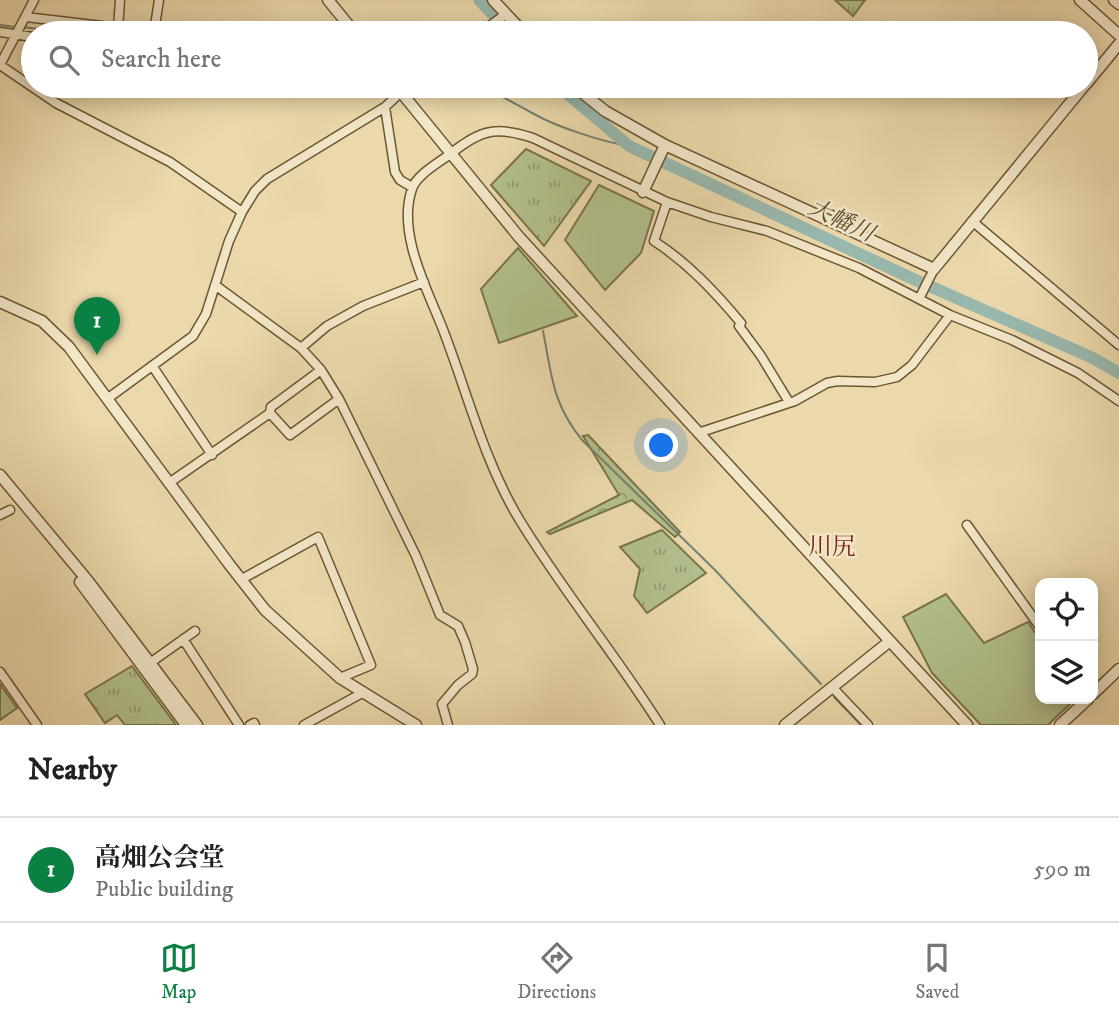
<!DOCTYPE html>
<html lang="en">
<head>
<meta charset="utf-8">
<style>
  body { margin:0; font-family:"IM FELL DW Pica","Noto Serif JP",serif; background:#f2f2f2; color:#202124 }
  .controls { position:absolute; right:21px; bottom:21px; display:grid; overflow:hidden; border-radius:14px; box-shadow:0 4px 18px #0003 }
  .controls button { width:63px; height:63px; display:grid; place-items:center; padding:0; border:0; border-bottom:2px solid #e0e0e0; background:#fff; color:#202124; font:35px sans-serif }
  .you { position:absolute; left:662px; top:446px; width:24px; height:24px; margin:-18px; border:5px solid #fff; border-radius:50%; background:#1a73e8; box-shadow:0 0 0 10px #1a73e833 }
  .badge { display:grid; place-items:center; width:46px; height:46px; border-radius:50%; background:#0b8043; color:#fff; font-size:23px; font-weight:700 }
  .pin { position:absolute; translate:-50% -58px; filter:drop-shadow(0 2px 4px #0008) }
  .pin::after { content:''; position:absolute; top:37px; width:24px; height:21px; background:inherit; clip-path:polygon(0 0,100% 0,50% 100%) }
  .list { margin:0; padding:0; list-style:none }
  h2 { display:flex; justify-content:space-between; align-items:center; height:91px; margin:0; padding:0 28px; font-size:30px }
  h2 small { font-size:23px; font-weight:400; color:#757577 }
  .list li { display:grid; grid-template-columns:46px 1fr auto; gap:21px; align-items:center; box-sizing:border-box; height:105px; padding:0 28px; border-top:2px solid #e0e0e0 }
  .list b { display:block; font-size:26px; white-space:nowrap }
  .list p { margin:0; font-size:23px; white-space:nowrap; color:#757577 }
  .list em { font-size:23px; font-style:normal; color:#757577 }
  .icon { flex:none; width:38px; height:38px; fill:none; stroke:currentColor; stroke-width:2; stroke-linecap:round; stroke-linejoin:round }
  .map { position:relative; flex:none; width:1119px; height:725px; overflow:hidden }
  .search { position:absolute; background:#fff; box-shadow:0 4px 18px #0003; left:21px; right:21px; top:21px; height:77px; display:flex; align-items:center; gap:18px; box-sizing:border-box; padding:0 24px; border-radius:38px; color:#757577; font-size:26px }
  .sheet { height:196px; background:#fff }
  nav { display:flex; justify-content:space-around; align-items:center; box-sizing:border-box; height:98px; border-top:2px solid #e0e0e0; background:#fff; font-size:19px; color:#757577 }
  nav a { display:grid; justify-items:center; gap:4px }
  nav .on { color:#0b8043 }
  .map>svg:first-child { display:block }
  .grass { fill:url(#grass-tufts); stroke:#7a754a; stroke-width:2 }
  .forest { fill:url(#forest-crowns); stroke:#7a754a; stroke-width:2 }
  .green { fill:#b2c08d; stroke:#7a754a; stroke-width:2 }
  .lines { fill:none; stroke-linecap:round; stroke-linejoin:round }
  .stream { stroke:#76806c; stroke-width:2 }
  .river { stroke:#99b9af; stroke-width:12 }
  .minor-casing { stroke:#6c5631; stroke-width:11 }
  .tertiary-casing { stroke:#6c5631; stroke-width:13 }
  .minor { stroke:#f2e6c8; stroke-width:8 }
  .tertiary { stroke:#f2e6c8; stroke-width:10 }
  .labels { text-anchor:middle; dominant-baseline:central; stroke-width:5; stroke-linejoin:round; paint-order:stroke }
  .water-label { font-size:23px; font-style:italic; fill:#584e32; stroke:#f2e6c8 }
  .quarter-label { font-size:24px; fill:#7a1f14; stroke:#f2e6c8 }
</style>
</head>
<body>
<div class="map">
<svg width="1119" height="725" viewBox="0 0 1119 725">
  <defs>
    <pattern id="grass-tufts" width="24" height="20" patternUnits="userSpaceOnUse" patternTransform="scale(1.75)"><rect width="24" height="20" fill="#b2c08d"/><path d="M3 7l-1-3M5 7V3M7 7l1-3M15 17l-1-3M17 17v-4M19 17l1-3" fill="none" stroke="#929c71"/></pattern>
    <pattern id="forest-crowns" width="20" height="18" patternUnits="userSpaceOnUse" patternTransform="scale(1.75)"><rect width="20" height="18" fill="#b2c08d"/><path d="M2 6a3 3 0 1 1 6 0M12 15a3 3 0 1 1 6 0" fill="none" stroke="#929c71"/></pattern>
  </defs>
  <rect width="100%" height="100%" fill="#ebd9ab"/>
  <filter id="stains"><feTurbulence type="fractalNoise" baseFrequency=".00286" numOctaves="4"/><feColorMatrix values="0 0 0 0 .2 0 0 0 0 .09 0 0 0 0 .02 0 0 0 .5 -.17"/></filter>
  <radialGradient id="worn" r=".72"><stop offset=".6" stop-color="#630" stop-opacity="0"/><stop offset="1" stop-color="#630" stop-opacity=".3"/></radialGradient>
  <path class="grass" d="M835 0H865L853 16Z
    M526 149 591 181 544 246 491 185Z
    M662 530 706 573 647 613 634 596 640 569 620 547Z
    M132 666 176 725H125L117 715 105 723 85 694Z"/>
  <path class="forest" d="M588 435 680 532 675 537 632 500 550 534 547 532 619 495 583 436Z"/>
  <path class="green" d="M599 185 654 211 641 253 605 290 565 240Z
    M518 248 577 316 499 343 481 289Z
    M946 594 984 643 1028 622 1040 640V699H1075L1048 725H981L932 673 903 617Z
    M0 684 17 708 0 720Z"/>
  <g class="lines">
    <path class="stream" d="M0 25 16 27
      M22 27 72 33
      M474 86C496 92 514 103 534 114 557 127 603 142 629 146
      M543 331C552 376 552 403 582 440L715 570 821 684
      M834 697 861 725"/>
    <path class="river" d="M479 0 510 33
      M558 86 629 146 911 278 1093 358 1119 373"/>
    <defs>
      <path id="minor" d="M26 17 161 33
        M118 28 120 0
        M0 32 33 37
        M154 32 159 0
        M480 33 506 14
        M0 65 56 103 170 162 242 212
        M0 65 34 0
        M385 107 395 172 400 180 412 187
        M667 202 654 241C688 263 715 292 741 323L739 326 761 356 789 402
        M972 221 1119 345
        M215 285 301 348 321 370 339 399 416 556 440 615 458 626 465 642 473 669 472 674 458 685 442 704 448 725
        M919 299 934 269
        M301 348 327 326 363 306 424 282
        M153 367 212 455
        M107 399 193 336 206 314 229 241 242 212 255 191 267 179 385 107 401 92
        M270 413 290 435 339 399
        M698 433 795 401 827 383 838 381 875 382 897 377 912 365 950 315
        M169 483 270 413 271 407 321 370
        M0 515 10 510
        M967 525 1040 627
        M242 579 318 537 371 665 340 678
        M183 639 239 725
        M150 663 195 631
        M0 672 37 725
        M832 687 868 725
        M250 725 254 723 255 725
        M304 725 364 692
        M660 725C616 655 562 590 519 519 483 459 467 391 442 327 426 287 397 232 412 189 416 176 435 165 446 157 479 132 492 124 533 138L667 202 711 217 767 231 859 268 950 315 1012 340 1078 373 1119 401"/>
      <path id="tertiary" d="M328 0 355 33
        M493 0 524 33
        M1080 0 1119 35
        M1114 0 1119 4
        M1086 84 1119 44
        M396 86 519 237 967 725
        M574 86 605 111 665 145 934 269 1084 86
        M643 192 665 145
        M0 302 42 321 69 347 229 564 265 610 340 678 416 725
        M0 475 88 581 197 725
        M80 582 186 725
        M1093 694 1119 669
        M785 725 890 641
        M1060 725 1088 699"/>
    </defs>
    <use href="#minor" class="minor-casing"/>
    <use href="#tertiary" class="tertiary-casing"/>
    <use href="#minor" class="minor"/>
    <use href="#tertiary" class="tertiary"/>
  </g>
  <g class="labels">
    <g class="water-label">
      <text transform="translate(841 221) rotate(25)">大幡川</text>
    </g>
    <g class="quarter-label">
      <text x="832" y="547">川尻</text>
    </g>
  </g>
  <rect width="100%" height="100%" filter="url(#stains)"/>
  <rect width="100%" height="100%" fill="url(#worn)"/>
</svg>
<div class="controls">
<button><svg class="icon" aria-label="locate" viewBox="0 0 24 24"><circle cx="12" cy="12" r="6"/><path d="M12 2v4M12 18v4M2 12h4M18 12h4"/></svg></button>
<button><svg class="icon" aria-label="layers" viewBox="0 0 24 24"><path d="M12 4l9 5-9 5-9-5zM3 14l9 5 9-5"/></svg></button>
</div>
<div class="you"></div>
<div class="pin badge" style="left:97px;top:355px">1</div>
<div class="search"><svg class="icon" aria-label="search" viewBox="0 0 24 24"><circle cx="10" cy="10" r="6"/><path d="M15 15l6 6"/></svg>Search here</div>
</div>
<section class="sheet">
<h2>Nearby<small></small></h2>
<ul class="list">
<li><span class="badge">1</span><div><b>高畑公会堂</b><p>Public building</p></div><em>590 m</em></li>
</ul>
</section>
<nav>
<a class="on"><svg class="icon" aria-label="map" viewBox="0 0 24 24"><path d="M3 6l6-2 6 2 6-2v14l-6 2-6-2-6 2zM9 4v14M15 6v14"/></svg>Map</a>
<a><svg class="icon" aria-label="directions" viewBox="0 0 24 24"><path d="M12 3l9 9-9 9-9-9zM9 14v-3h6M13 9l2 2-2 2"/></svg>Directions</a>
<a><svg class="icon" aria-label="saved" viewBox="0 0 24 24"><path d="M7 4h10v16l-5-4-5 4z"/></svg>Saved</a>
</nav>
</body>
</html>
